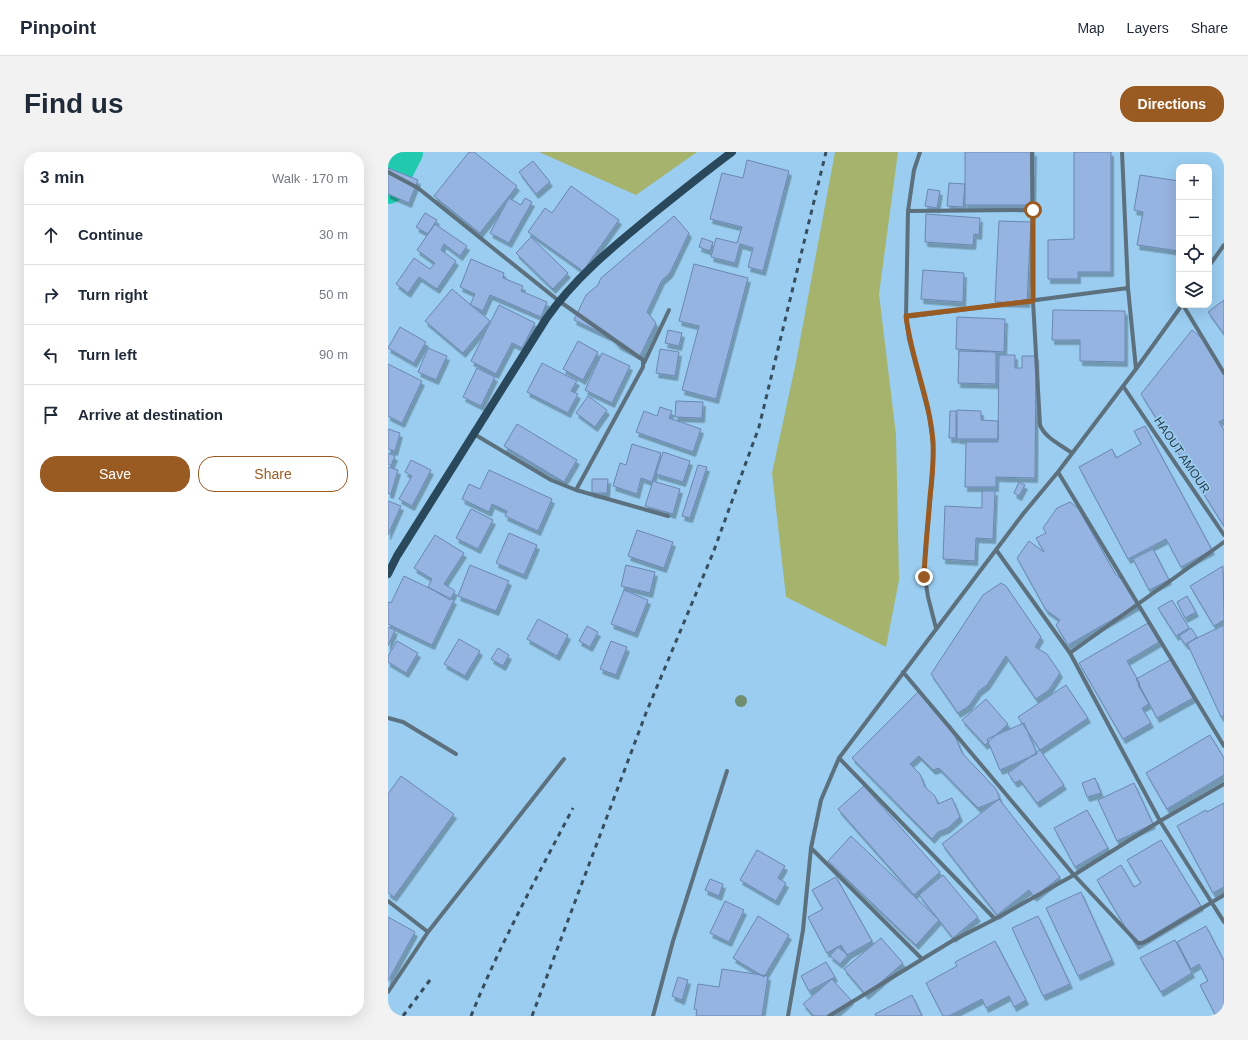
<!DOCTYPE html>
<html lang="en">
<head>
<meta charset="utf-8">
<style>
  body { margin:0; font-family:Arial,sans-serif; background:#f2f2f3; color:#1f2937 }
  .controls { position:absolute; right:12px; top:12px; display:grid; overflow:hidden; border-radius:8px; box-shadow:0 4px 16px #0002 }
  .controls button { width:36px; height:36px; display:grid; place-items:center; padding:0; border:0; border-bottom:1px solid #e0e1e3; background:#fff; color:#1f2937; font:20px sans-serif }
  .stop { position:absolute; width:12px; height:12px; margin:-9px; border:3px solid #9a5b23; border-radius:50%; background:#fff }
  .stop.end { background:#9a5b23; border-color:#fff; box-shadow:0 1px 4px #0008 }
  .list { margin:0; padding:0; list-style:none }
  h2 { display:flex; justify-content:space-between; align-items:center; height:52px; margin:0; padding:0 16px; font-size:17px }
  h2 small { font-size:13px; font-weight:400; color:#747a83 }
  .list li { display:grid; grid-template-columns:26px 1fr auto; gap:12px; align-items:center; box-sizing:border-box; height:60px; padding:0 16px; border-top:1px solid #e0e1e3 }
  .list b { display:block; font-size:15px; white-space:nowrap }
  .list em { font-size:13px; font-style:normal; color:#747a83 }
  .actions { display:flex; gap:8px; padding:12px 16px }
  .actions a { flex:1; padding:9px 0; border:1px solid #9a5b23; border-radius:16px; text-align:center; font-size:14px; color:#9a5b23 }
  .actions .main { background:#9a5b23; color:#fff }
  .icon { flex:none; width:22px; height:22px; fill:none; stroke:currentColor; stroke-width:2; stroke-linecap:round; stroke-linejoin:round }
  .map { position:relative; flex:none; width:836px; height:864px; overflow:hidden; border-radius:16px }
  header { display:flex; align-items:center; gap:24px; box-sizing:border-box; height:56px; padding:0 20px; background:#fff; border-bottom:1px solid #e0e1e3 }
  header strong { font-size:19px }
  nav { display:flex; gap:22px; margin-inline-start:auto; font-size:14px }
  .intro { display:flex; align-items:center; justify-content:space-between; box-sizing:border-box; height:96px; padding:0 24px }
  h1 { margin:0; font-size:28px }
  .button { padding:10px 18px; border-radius:16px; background:#9a5b23; color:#fff; font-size:14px; font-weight:700 }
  main { display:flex; gap:24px; padding:0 24px }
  aside { flex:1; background:#fff; border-radius:16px; box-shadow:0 4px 16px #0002 }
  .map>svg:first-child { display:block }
  .green { fill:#a5b36d }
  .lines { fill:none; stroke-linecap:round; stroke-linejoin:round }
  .river { stroke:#21c9af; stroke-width:34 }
  .building { fill:#96b4e1; stroke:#6a87b1; filter:url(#shadow) }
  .minor { stroke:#5c707e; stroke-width:4 }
  .secondary { stroke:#29485b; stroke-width:8 }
  .rail { stroke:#364e5f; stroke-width:3; stroke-dasharray:5 5; stroke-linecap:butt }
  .tree { fill:#708d70 }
  .route { stroke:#9a5b23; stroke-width:5 }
  .labels { text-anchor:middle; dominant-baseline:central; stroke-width:3.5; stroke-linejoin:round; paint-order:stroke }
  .street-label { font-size:12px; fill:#283d4b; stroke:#9acdf0 }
</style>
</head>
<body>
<header>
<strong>Pinpoint</strong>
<nav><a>Map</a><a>Layers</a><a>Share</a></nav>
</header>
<div class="intro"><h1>Find us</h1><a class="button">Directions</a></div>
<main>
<aside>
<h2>3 min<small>Walk · 170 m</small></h2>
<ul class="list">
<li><svg class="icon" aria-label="ahead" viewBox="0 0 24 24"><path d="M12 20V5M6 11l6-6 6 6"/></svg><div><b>Continue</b></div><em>30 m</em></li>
<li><svg class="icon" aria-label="right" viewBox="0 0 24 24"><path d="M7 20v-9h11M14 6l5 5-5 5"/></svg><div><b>Turn right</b></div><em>50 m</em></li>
<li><svg class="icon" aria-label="left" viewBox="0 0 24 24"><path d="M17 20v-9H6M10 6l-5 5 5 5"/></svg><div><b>Turn left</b></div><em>90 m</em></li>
<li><svg class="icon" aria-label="arrive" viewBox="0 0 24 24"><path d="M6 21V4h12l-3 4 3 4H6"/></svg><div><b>Arrive at destination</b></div></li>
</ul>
<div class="actions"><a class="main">Save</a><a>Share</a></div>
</aside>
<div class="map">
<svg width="836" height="864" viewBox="0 0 836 864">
  <defs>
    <filter id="shadow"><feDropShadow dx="2.5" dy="4.5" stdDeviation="0" flood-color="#0004"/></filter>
  </defs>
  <rect width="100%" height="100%" fill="#9acdf0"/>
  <path class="green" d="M151 0H309L248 43Z
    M447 0H510L491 142 508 283 511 428 498 495 398 445 384 321 408 210Z"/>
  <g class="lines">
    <path class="river" d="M0 35 18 0"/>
  </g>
  <path class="building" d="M81 0H86L129 34 92 81 46 44Z
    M577 0H646L645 53H577Z
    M686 0H723V120H690V127H660V88L686 87Z
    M359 8 401 19 375 119 360 115 365 96 352 92 347 111 323 105 328 86 349 91 354 75 322 67 334 21 355 26Z
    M145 9 162 30 148 42 131 20Z
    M0 16 30 28 21 51 0 42Z
    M752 23 791 29V99L749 93 755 60 746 58Z
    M561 31 577 32 575 55 559 54Z
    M183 34 231 68 195 119 140 80 157 56 164 61Z
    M540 37 552 39 549 56 537 54Z
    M121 46 133 53 137 46 144 50 121 91 102 81Z
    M37 61 49 68 40 82 28 75Z
    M538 62 592 66 591 83 586 82 585 93 537 90Z
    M286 64 301 81 282 121 274 128 259 160 268 171 252 204 230 193 224 186 186 168 198 143 210 133 213 126Z
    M611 69 643 70 639 151 607 150Z
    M47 72 79 94 72 104 56 92 53 98 68 109 49 137 31 125 20 141 8 132 26 106 42 117 47 111 29 98Z
    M143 85 180 121 165 137 128 101Z
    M314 86 325 90 322 99 311 95Z
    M83 107 116 121 115 126 135 134 133 139 159 150 153 165 102 143 95 159 82 153 87 142 72 135Z
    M306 112 360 126 328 247 294 238 311 174 291 169Z
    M535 118 576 121 575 150 533 147Z
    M64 137 102 169 75 201 37 169Z
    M836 148V182L820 160Z
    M111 153 147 171 134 196 124 191 108 222 83 209Z
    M665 158 737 159V210L692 209V188H664Z
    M569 165 617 167 616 200 568 197Z
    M12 175 38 190 26 211 0 196Z
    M280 178 294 181 291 194 277 191Z
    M804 178 815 187 836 220V267L831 270 836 278V374L753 242Z
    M190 189 210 200 195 228 175 217Z
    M40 196 59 204 48 228 30 220Z
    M272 197 291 200 287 224 268 221Z
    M571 199 608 200V232L570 231Z
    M214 201 242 214 224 251 197 238Z
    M611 203H627V216H634V204H648L647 326 608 325V335H577L578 290H610Z
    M154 211 189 229 183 239 190 242 180 261 139 240Z
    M0 212 34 229 14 271 0 264Z
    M89 216 107 225 93 254 75 245Z
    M200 244 219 258 207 275 188 261Z
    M288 249 315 250 314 266 287 265Z
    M272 255 284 259 281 266 313 277 305 300 248 280 256 259 269 264Z
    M569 258 593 259V268L610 269V287H569Z
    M562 259H568V286H561Z
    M129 272 189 308 176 330 116 294Z
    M757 274 824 398 793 415 778 387 740 407 691 315 724 297 728 306 753 292 746 279Z
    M0 277 12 281 7 299 0 297Z
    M244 292 273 301 264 330 253 326 249 342 225 334 232 311 238 313Z
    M275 300 302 309 295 330 268 322Z
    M0 301 7 304 3 314 0 312Z
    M23 308 43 318 24 354 11 347 24 324 17 320Z
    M310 313 319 315 302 366 294 364Z
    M0 315 10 318 3 342 0 341Z
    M101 318 164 347 150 379 117 364 119 359 104 352 101 360 74 347 81 332 92 337Z
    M204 327H220L219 341H204Z
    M265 329 292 337 285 362 257 354Z
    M631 330 637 333 631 344 626 341Z
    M594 339H607L605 387 588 386 587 409 555 407 557 354 594 356Z
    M0 349 13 354 0 383Z
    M682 350 690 356 728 423 738 430 750 453 680 493 668 473 672 468 658 458 629 406 641 389 656 400 648 386 658 381 655 376 669 356Z
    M83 357 105 368 90 397 68 386Z
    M249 378 285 390 276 416 240 404Z
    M121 381 149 393 136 423 108 411Z
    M47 383 76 401 56 432 67 439 62 448 40 435 44 427 26 416Z
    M765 397 781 428 761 438 745 407Z
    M82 413 121 429 108 459 70 444Z
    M238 413 267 420 262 441 233 434Z
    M835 414 836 468 826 474 802 434Z
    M16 424 66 448 44 493 0 472V450L3 451Z
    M613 431 618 434 653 485 647 495 659 502 672 521 661 538 648 547 618 504 599 533 591 539 581 554 570 561 543 522 595 443Z
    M236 438 260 448 247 481 223 472Z
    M799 444 808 460 797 466 789 450Z
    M784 448 801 476 788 484 770 456Z
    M150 467 180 483 169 504 139 487Z
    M760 471 771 490 739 509 752 532 750 533 761 552 754 556 763 571 735 587 691 511Z
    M836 473V563L833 565 799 491Z
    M199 474 210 480 202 495 191 489Z
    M0 475 7 478 0 494Z
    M803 476 809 485 798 493 791 484Z
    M71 487 92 499 77 524 56 512Z
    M9 489 30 501 18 521 0 510V504Z
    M223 489 239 495 228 523 212 517Z
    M110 496 121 503 115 514 103 507Z
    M784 507 805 546 769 566 748 527Z
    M678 533 700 566 652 598 630 565Z
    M530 540 563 574 574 601 608 637 612 647 590 656 551 616 545 618 531 604 522 612 532 622 537 635 547 644 550 652 564 646 572 665 560 676 550 680 544 687 464 606Z
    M598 547 620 572 597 593 574 568Z
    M636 571 649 602 612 618 599 587Z
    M822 583 836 606V623L779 657 758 621Z
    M652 598 676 633 649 651 632 628 627 631 620 621Z
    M13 624 66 662 6 745 0 741V642Z
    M707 626 713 641 699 645 694 631Z
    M746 631 765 672 729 689 710 648Z
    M476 634 552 720 526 743 450 657Z
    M611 647 672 725 646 745 641 738 609 763 554 692Z
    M836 651V735L825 741 789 674 818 658 819 660Z
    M699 658 720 696 687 715 666 676Z
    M463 684 551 768 528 793 440 709Z
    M773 688 813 754 748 793 709 728 733 713 746 735 753 731 739 708Z
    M369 698 397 714 390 726 398 731 388 749 352 728Z
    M555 723 590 765 565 786 531 743Z
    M448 725 484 789 459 803 453 793 439 801 420 765 435 757 424 738Z
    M322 727 335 732 331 744 317 738Z
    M693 740 724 808 690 824 658 756Z
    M337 749 356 758 341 790 322 781Z
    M370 764 401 783 376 825 345 806Z
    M650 764 682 832 655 844 624 776Z
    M0 765 27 780 0 829Z
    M818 774 836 809V864H828L812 833 820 829 811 812 803 817 789 790Z
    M493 786 515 811 478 843 456 817Z
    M787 788 804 821 773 840 752 806Z
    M607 789 638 848 626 855 621 844 598 856 594 847 561 864H555L538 831 569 814 567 810Z
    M450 795 460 803 452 812 442 804Z
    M438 810 447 825 421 839 413 824Z
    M334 817 380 824 374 864H308L309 858 306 857 310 832 331 835Z
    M290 825 300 828 294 848 284 844Z
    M444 827 463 848 445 864H426L415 852Z
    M524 843 534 864H488L487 862Z"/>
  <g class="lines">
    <path class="minor" d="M532 0 526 18 520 59 518 165 521 187 541 263 545 291V317L537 402V425L540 445 548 476
      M644 0 645 149 652 273C657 286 673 293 684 301
      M734 0 740 136 748 217
      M0 20 30 36 171 149 255 208V215L188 338
      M520 59 645 58
      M821 114 836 93
      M795 153 836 221
      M518 165 740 136
      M256 211 281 158
      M735 234 836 383
      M86 282 163 328 188 338 280 364
      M670 320 836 594
      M609 399 682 501 772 669 836 770
      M682 501 836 390
      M515 520 686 723 750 791H754L759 789 836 743
      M0 566 15 570 68 602
      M451 606 607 767
      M423 696 534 807
      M0 749 40 780 0 840
      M40 780 176 607
      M265 864 285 789 339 619
      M400 864 415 778 423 696 433 648 451 606 635 362 670 320 748 217 794 153
      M441 864 564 789 607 767 686 723 772 669 836 632"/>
    <path class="secondary" d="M0 422 9 404 158 167C187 125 226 94 265 62 291 41 317 20 344 0"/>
    <path class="rail" d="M15 864 45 824
      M83 864C112 792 149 725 185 656
      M144 864 258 561 325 401 371 275 438 0"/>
  </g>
  <circle class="tree" cx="353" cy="549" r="6"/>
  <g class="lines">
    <path class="route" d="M536 425C537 398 540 372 542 345 544 327 546 308 545 290 542 247 523 207 518 164L645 149V58"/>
  </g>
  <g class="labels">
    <g class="street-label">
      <text transform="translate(794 303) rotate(56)">HAOUT AMOUR</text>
    </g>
  </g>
</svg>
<div class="controls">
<button>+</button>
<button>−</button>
<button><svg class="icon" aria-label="locate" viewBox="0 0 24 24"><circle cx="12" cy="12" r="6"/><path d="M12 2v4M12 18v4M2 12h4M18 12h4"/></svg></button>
<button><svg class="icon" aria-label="layers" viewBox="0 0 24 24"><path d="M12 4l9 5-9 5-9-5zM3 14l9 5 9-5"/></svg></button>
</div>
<div class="stop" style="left:645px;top:58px"></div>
<div class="stop end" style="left:536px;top:425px"></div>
</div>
</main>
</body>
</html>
